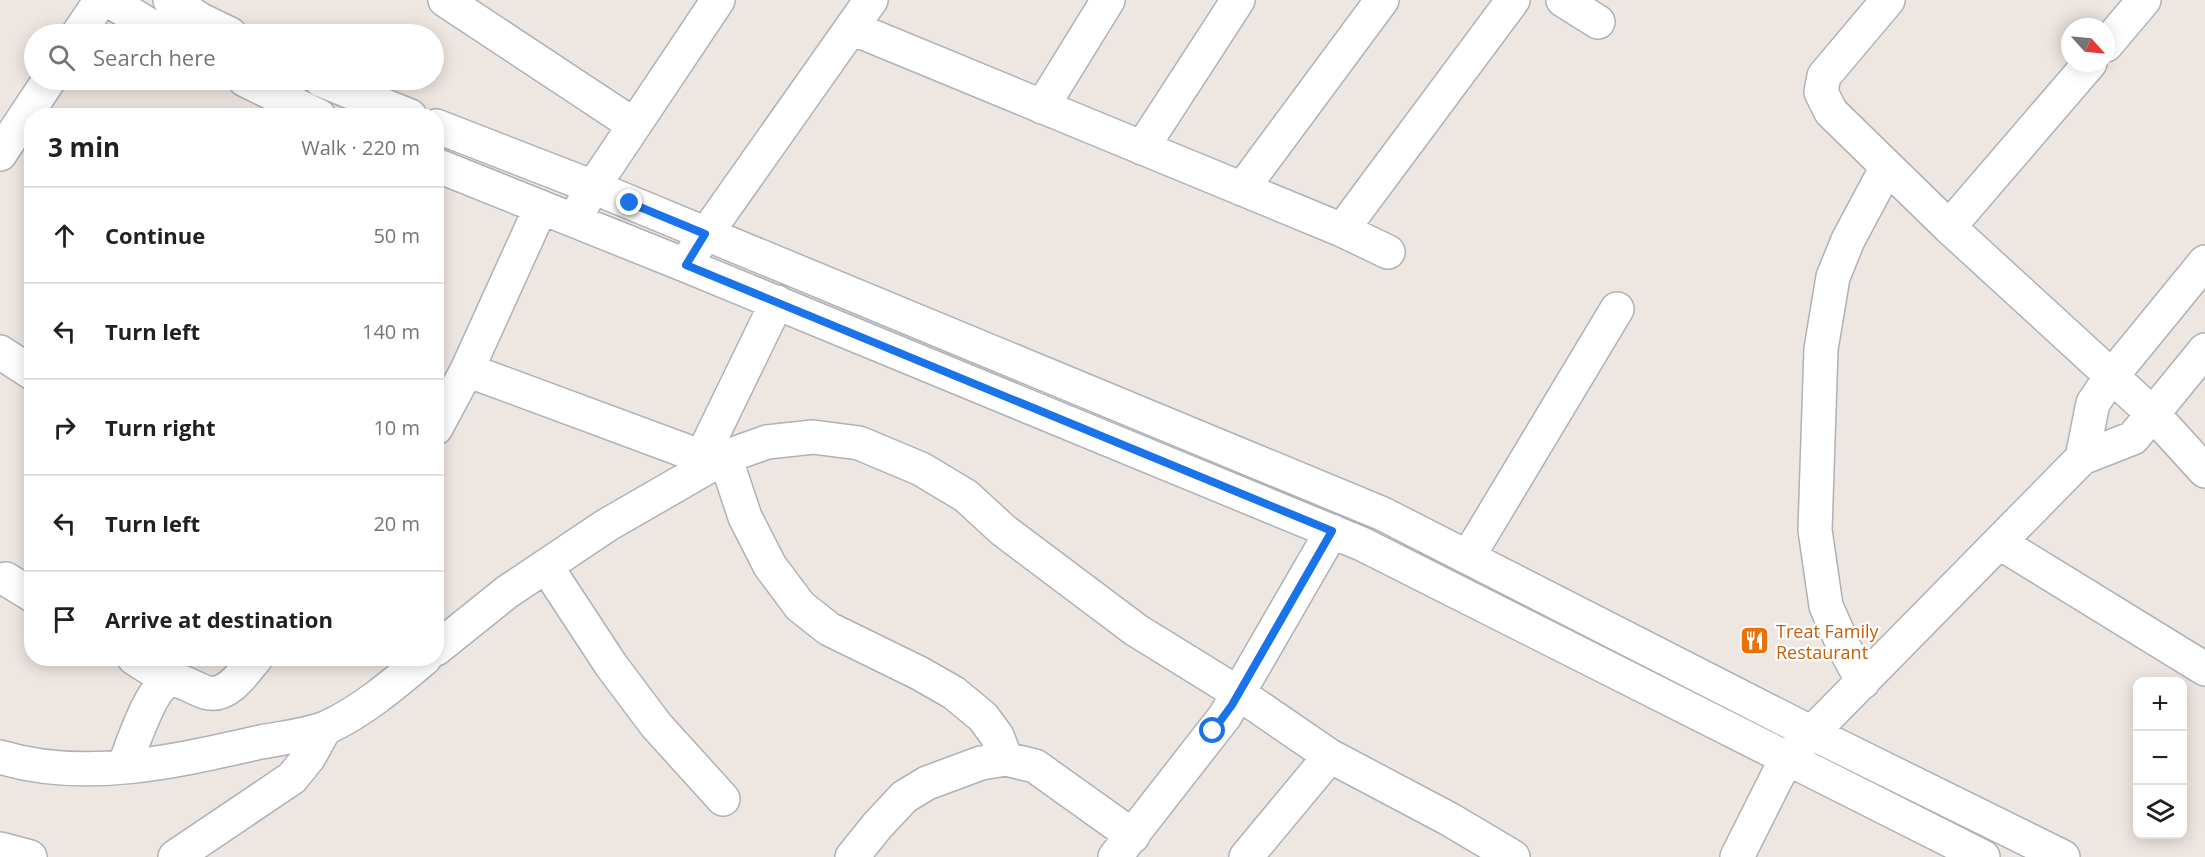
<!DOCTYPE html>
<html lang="en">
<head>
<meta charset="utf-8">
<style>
  body { margin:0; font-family:"Open Sans",sans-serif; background:#f6f6f6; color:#202124 }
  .controls { position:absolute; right:18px; bottom:18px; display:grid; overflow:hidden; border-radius:12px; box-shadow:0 3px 15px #0003 }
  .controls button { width:54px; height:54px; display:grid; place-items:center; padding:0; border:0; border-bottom:2px solid #e0e0e0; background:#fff; color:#202124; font:30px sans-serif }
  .compass { position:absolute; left:2061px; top:18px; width:54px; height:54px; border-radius:50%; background:#fff; box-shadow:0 3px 15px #0003; rotate:117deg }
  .stop { position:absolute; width:18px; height:18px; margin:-14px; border:4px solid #1a73e8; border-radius:50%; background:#fff }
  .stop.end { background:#1a73e8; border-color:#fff; box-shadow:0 2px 6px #0008 }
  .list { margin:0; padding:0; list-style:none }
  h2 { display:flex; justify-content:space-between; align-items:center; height:78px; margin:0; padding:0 24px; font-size:26px }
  h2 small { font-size:20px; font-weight:400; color:#757577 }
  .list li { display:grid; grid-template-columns:39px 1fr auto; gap:18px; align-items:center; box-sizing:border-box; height:96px; padding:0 24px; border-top:2px solid #e0e0e0 }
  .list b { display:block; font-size:22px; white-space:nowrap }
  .list em { font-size:20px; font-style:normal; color:#757577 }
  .icon { flex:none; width:33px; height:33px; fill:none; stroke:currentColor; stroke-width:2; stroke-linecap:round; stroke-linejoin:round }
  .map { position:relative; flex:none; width:2205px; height:857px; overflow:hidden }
  .search { position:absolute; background:#fff; box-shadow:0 3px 15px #0003; left:24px; top:24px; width:420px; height:66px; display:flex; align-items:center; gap:15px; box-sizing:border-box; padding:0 21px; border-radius:33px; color:#757577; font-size:22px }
  .panel { position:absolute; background:#fff; box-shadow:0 3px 15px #0003; left:24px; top:108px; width:420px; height:558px; border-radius:24px }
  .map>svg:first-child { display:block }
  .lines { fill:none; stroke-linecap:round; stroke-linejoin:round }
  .minor-casing { stroke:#adb2b8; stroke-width:36 }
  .minor { stroke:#fff; stroke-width:33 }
  .route { stroke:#1a73e8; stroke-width:8 }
  .labels { text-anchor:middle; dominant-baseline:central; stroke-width:4.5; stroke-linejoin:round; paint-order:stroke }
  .food-label { font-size:18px; fill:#c56008; stroke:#fff; text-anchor:start }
</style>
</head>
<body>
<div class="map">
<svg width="2205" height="857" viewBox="0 0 2205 857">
  <rect width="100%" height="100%" fill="#eee6e1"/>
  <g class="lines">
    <defs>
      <path id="minor" d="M108 0 164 34
        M170 0 201 20 230 34
        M445 0 634 125
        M1563 0 1598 22
        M1888 0 1824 76 1821 92 1831 112 1949 227 2153 414 2205 471
        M852 28 1342 230 1388 252
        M78 34 101 0
        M2106 45 2144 0
        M245 80 319 116
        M321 80 410 116
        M1042 107 1108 0
        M436 126 593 187 1383 514 1812 733 2063 857
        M1142 148 1238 0
        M0 154 49 80
        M436 165 685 265 1362 544 1983 857
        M1242 189 1382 0
        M582 206 593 187 718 0
        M1949 227 2090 63
        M1342 230 1513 0
        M694 251 871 0
        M0 352 32 373
        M467 370 702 457
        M436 428 467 370 541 207
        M725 457 745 517 770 566 800 606 829 629 919 673 954 693 983 717 997 736 1006 759
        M2082 458 2093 403 2111 377 2205 262
        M693 475 777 302
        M2000 543 2205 669
        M1468 557 1617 309
        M546 566 611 665 656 725 723 799
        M6 579 32 595
        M436 649 507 592 607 525 725 457 767 442 813 437 859 443 921 469 966 496 1003 530 1136 630 1238 693 1330 756 1449 819 1513 857
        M134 658 170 681
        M1863 682 1845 649 1826 606 1815 530 1821 349 1833 277 1848 240 1887 167
        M0 757C85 783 177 761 261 742 281 738 310 735 328 727 364 710 394 684 425 658
        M124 766C132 747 150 688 169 681 175 679 182 682 187 684 194 687 202 692 209 693 229 696 244 672 256 658
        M0 849 30 857
        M175 857 292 778 309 757 325 728
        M852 857 877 826 904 797 927 783 981 763 1006 759 1035 766 1133 836
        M1115 857 1225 716 1332 531
        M1246 857 1330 756
        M1737 857 1786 759 2082 458 2133 438 2205 350"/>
    </defs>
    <use href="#minor" class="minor-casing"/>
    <use href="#minor" class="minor"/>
  </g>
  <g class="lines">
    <path class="route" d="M630 203 705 234 686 265 1332 531 1232 705 1213 731"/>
  </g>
  <defs>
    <symbol id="restaurant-square" viewBox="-11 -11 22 22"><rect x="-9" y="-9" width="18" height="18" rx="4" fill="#e8710a" stroke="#fff"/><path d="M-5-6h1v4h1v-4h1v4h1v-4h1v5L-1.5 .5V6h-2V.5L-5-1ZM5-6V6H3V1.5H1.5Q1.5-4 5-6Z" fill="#fff"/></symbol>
  </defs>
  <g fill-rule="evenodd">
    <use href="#restaurant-square" x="1738" y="624" width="33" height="33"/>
  </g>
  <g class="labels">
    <g class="food-label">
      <text x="1776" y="631">Treat Family<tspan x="1776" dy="21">Restaurant</tspan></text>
    </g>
  </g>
</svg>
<div class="controls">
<button>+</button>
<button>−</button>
<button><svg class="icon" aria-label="layers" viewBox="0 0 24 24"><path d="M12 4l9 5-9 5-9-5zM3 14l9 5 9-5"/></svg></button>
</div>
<svg class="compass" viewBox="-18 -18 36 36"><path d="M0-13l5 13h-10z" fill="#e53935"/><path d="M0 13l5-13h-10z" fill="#757577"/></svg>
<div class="stop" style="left:1213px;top:731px"></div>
<div class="stop end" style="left:630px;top:203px"></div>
<div class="search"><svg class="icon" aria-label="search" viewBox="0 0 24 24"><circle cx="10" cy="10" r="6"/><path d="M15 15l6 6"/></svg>Search here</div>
<section class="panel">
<h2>3 min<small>Walk · 220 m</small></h2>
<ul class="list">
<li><svg class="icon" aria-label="ahead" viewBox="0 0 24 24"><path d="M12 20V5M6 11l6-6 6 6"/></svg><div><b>Continue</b></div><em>50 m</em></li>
<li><svg class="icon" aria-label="left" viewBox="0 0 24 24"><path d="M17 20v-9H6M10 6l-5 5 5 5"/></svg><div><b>Turn left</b></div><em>140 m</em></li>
<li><svg class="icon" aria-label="right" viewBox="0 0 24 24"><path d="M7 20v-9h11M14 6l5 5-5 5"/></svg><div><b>Turn right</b></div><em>10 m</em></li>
<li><svg class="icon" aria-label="left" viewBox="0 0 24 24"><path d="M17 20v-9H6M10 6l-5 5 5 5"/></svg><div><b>Turn left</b></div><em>20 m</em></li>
<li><svg class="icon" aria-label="arrive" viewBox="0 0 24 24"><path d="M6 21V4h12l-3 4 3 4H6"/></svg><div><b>Arrive at destination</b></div></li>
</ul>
</section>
</div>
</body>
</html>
